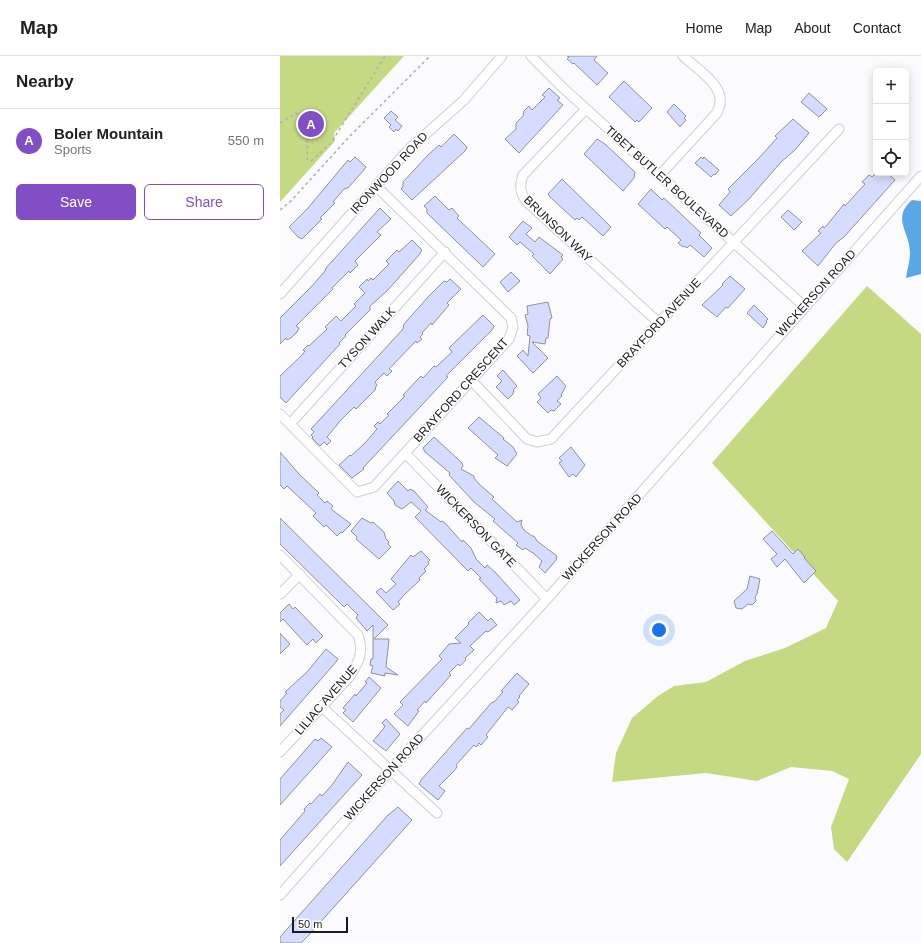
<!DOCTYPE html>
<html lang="en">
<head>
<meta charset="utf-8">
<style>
  body { margin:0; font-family:Helvetica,sans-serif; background:#f6f6f6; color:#202124 }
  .controls { position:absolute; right:12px; top:12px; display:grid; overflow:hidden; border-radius:6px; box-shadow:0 2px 10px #0003 }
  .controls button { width:36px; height:36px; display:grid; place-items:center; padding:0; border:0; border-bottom:1px solid #e0e0e0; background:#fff; color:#202124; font:20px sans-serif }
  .scale { position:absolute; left:12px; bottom:10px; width:56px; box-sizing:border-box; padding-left:4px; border:2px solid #1a1b1d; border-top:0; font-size:11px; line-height:14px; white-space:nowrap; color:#1a1b1d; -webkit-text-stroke:3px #fff; paint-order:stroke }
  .you { position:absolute; left:379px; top:574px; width:14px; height:14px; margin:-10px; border:3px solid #fff; border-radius:50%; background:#1a73e8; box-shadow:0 0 0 6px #1a73e833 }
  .badge { display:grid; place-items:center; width:26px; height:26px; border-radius:50%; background:#814ec6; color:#fff; font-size:13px; font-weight:700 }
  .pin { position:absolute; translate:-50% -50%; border:2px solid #fff; box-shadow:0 1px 4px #0006 }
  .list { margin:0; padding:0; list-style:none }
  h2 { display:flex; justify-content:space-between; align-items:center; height:52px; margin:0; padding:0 16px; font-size:17px }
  h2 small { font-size:13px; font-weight:400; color:#757577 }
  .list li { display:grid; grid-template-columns:26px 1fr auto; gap:12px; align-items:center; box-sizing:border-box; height:64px; padding:0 16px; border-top:1px solid #e0e0e0 }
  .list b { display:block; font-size:15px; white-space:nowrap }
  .list p { margin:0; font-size:13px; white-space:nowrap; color:#757577 }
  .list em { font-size:13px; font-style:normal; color:#757577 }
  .actions { display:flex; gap:8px; padding:12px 16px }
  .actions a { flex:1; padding:9px 0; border:1px solid #814ec6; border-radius:6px; text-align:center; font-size:14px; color:#814ec6 }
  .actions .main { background:#814ec6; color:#fff }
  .icon { flex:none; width:22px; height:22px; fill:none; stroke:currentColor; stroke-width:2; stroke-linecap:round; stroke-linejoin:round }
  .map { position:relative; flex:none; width:641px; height:887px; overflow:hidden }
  header { display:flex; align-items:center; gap:24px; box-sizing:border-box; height:56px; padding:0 20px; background:#fff; border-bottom:1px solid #e0e0e0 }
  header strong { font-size:19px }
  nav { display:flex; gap:22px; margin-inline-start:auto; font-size:14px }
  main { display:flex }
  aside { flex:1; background:#fff }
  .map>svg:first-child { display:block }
  .green { fill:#c5d983 }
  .water { fill:#5aa7e5 }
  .building { fill:#d6dcff; stroke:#909198 }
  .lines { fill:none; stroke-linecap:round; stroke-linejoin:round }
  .minor-casing { stroke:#cecfd6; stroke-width:11 }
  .path { stroke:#aeafb1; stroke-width:1.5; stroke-dasharray:3 3; stroke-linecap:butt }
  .minor { stroke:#fff; stroke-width:9 }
  .labels { text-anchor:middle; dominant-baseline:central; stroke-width:3; stroke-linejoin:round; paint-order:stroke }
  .street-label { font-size:12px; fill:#1a1b1d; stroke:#fff }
</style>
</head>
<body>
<header>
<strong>Map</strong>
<nav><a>Home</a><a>Map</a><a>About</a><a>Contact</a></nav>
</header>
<main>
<aside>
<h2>Nearby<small></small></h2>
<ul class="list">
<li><span class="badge">A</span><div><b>Boler Mountain</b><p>Sports</p></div><em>550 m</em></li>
</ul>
<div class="actions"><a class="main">Save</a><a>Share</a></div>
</aside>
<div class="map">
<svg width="641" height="887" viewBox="0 0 641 887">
  <rect width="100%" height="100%" fill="#fbfbfe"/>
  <path class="green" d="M0 0H124L54 77 55 85 0 146Z
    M587 230 641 278V698L567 806 554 793 551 771 569 723 552 715 511 711 477 725 426 717 332 726 336 697 352 662 378 640 394 630 426 626 465 605 505 592 546 572 558 545 432 407Z"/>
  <path class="water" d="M632 144 641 145V218L626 222C627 214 630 205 630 197 630 175 611 163 632 144Z"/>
  <path class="building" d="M287 0H317L314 4 328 17 317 29 294 7 293 8 287 3 289 1Z
    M344 25 372 52 359 66 357 64 355 66 329 41Z
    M269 32 280 42 277 44 283 49 239 97 225 83 236 73V67L243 60 244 55 249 50 252 54 265 41 262 39Z
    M529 37 547 53 539 61 521 46Z
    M394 48 406 60 404 62 406 64 400 71 387 56Z
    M111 55 118 61 115 64 122 70 118 75 116 73 114 76 109 71 111 69 104 62Z
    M513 63 529 77 515 94 501 106 469 143 451 160 439 149 450 136 448 133 479 102 497 82 495 80Z
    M174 78 187 91 185 95 132 144 121 133 123 130V126L147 100 159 89 161 91Z
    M317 83 325 88 355 116 354 122 343 135 304 98Z
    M75 101 86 111 83 115 68 132 64 133 53 146 55 147 40 162 42 163 22 183 18 181 9 171 28 152 68 104 70 106Z
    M421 101 423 103 424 101 439 114 435 119 434 118 431 121 415 107Z
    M596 117H607L615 124 564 181 556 187 538 210 522 195 541 177 538 175 543 170 544 172 547 169 564 148 565 150 574 140 585 128 582 126 589 119 592 121Z
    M282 123 331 171 323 180 302 161 299 164 297 162 295 164 270 141 268 138Z
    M371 133 382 144 384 142 421 177 419 179 432 192 424 201 410 189 407 192 404 190 403 191 398 187 401 184 387 171 385 173 358 148Z
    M155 140 169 154 172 152 179 160 177 162 215 198 203 211 147 157V153L144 150Z
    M100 152 111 163 97 176 101 179 75 205 78 209 70 217 69 215 52 232 53 233 16 270 19 272 17 276 11 282 7 284 6 282 0 288V262L31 231 45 215 46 212Z
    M508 154 522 166 514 174 501 161Z
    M243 165 252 172 246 178 255 186 259 181 283 199 281 201 283 203 270 218 252 200 254 198 240 186 237 189 229 181Z
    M132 184 142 194 139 199 107 235 90 250V254L65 279 66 280 59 287 60 288 6 347 0 341V320L22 299 25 295 23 294 28 289 29 290 47 273 45 271 56 260 61 265 76 250 74 248 85 237 79 231 87 223 88 225 91 222 93 224 109 208 106 205 117 194 119 196Z
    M231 216 240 225 228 236 220 226Z
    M450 220 465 233 448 252 446 251 437 261 422 249 443 229 442 228Z
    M170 223 181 233 167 247 169 249 152 269 151 267 142 277 143 278 140 281 142 283 137 287 136 285 109 313 112 315 107 320 104 317 95 326 97 329 95 332 96 333 76 353 74 351 61 364 47 381 51 385 47 389 44 386 40 390 32 382 33 381 31 379 34 376 31 373 123 273 124 268 148 241 164 225 167 226Z
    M268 246 272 262 270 263 268 282H266L265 288 252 286 268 302 253 317 237 300 243 294 248 300 250 280 247 279 248 270 245 259 248 258 247 250Z
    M474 249 488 263 486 265 487 266 483 272 467 257Z
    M203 259 214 270 212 274 166 320 168 321 83 412 84 413 72 422 59 409 70 399 71 400 85 387 97 373 94 370 98 366 100 368 109 359 107 358 125 340 123 339 141 320 143 322 154 310 156 311 172 296 169 292Z
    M223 314 237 330 234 333 233 338 228 343 216 331 222 325 217 320Z
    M277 320 286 330 281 339 282 340 277 345 281 348 274 355 271 354 268 357 257 346 261 342 258 338Z
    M199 361 224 382 223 383 233 391 237 398 227 410 215 402 218 399 188 372Z
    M154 381 182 407 183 410 181 413 194 420V422L199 428 214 441 212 443 237 466 242 464 241 469 244 474 252 480H254L257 485 277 500 276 502 277 503 265 517 259 511 262 505 253 497 245 492 243 494 236 489 238 487 213 465 215 463 194 446 169 419 170 417 145 396 143 392Z
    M291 391 305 409 296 421 293 418 289 421 279 407 282 405 279 402Z
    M0 396 19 418 39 437 37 439 45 447 47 445 53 450 51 453 71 468 62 477 61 476 57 480 46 469 44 471 33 460 36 457 22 444 7 430 4 433 0 429Z
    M118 425 128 435 130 433 134 435 148 451 145 454 161 466 162 465 165 467 182 486 183 484 191 492 196 503 205 512 207 509 216 517 240 544 234 549 231 545 224 549 221 545 216 547 217 542 199 523 201 522 191 512 188 515 135 461 141 455 131 446 122 453 115 449 114 445 107 437Z
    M0 462 108 569 94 583H109L106 611 118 619 105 617V620L91 617 93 610 90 609 91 603H93V569L87 575 76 562 78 559 67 548 64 551 0 488Z
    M82 462 91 467 93 466 104 476 106 483 109 486 108 488 111 491 99 503 76 483 77 481 71 475Z
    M492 475 513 498 518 493 525 501 524 502 536 515 524 527 505 503 497 511 491 503 497 498 483 483Z
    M141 495 150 504 148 506 149 508 144 513 146 515 139 522 140 524 124 539 118 546 120 548 113 554 96 536 101 532 106 537 116 528 111 523 131 499 133 501Z
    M470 520 480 523 477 538 475 541 476 545 472 549 468 548 462 553 456 552 454 545 467 533Z
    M9 548 13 553 15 551 43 580 36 587 33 583 27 589 3 563 0 566V557Z
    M199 556 208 565 211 562 217 569 208 576 206 575 190 590 194 594 185 602 186 604 180 610 178 608 169 617 171 619 146 647 145 645 137 654 139 655 128 670 114 658 123 649 120 646 162 603 159 600 169 588 181 587 175 582 189 568 188 567Z
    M0 577 10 588 0 598Z
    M46 593 58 603 56 606 0 670V658L4 654 0 651V645L7 637 5 636 27 616Z
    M237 617 249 628 239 640 240 641 237 644 239 646 232 654 228 651 206 679 208 681 201 689 199 687 196 691 194 689 176 709 177 711 174 715 159 730 165 735 158 744 139 728 141 724 187 672 189 673 211 647 214 646 223 636 221 635Z
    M89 621 101 632 73 666 63 657 66 654 63 652 75 638 76 640 87 627 85 626Z
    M106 663 120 678 106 695 93 685 104 672 105 670 102 667Z
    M41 682 52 691 0 749V723L35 683 38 685Z
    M68 706 82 719 0 810V784L25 755 24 753 30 747 31 748 40 738 42 740 52 729Z
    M118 751 132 764 124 773 28 880 21 887H0V881L108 759Z"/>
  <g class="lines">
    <defs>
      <path id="minor" d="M251 0 282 31 524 250
        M306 53 243 119C239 130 240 137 247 146L379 267
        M380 119 436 58C452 33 419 15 403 0
        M0 238 129 93 184 44 222 0
        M191 324 247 383 257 386 271 383 559 73
        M0 358 77 436 94 431 229 283 233 271 231 262 96 130
        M10 368 165 196
        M125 397 267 543
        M0 499 78 579C84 595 79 606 70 620L0 696
        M0 538 20 518
        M42 651 157 757
        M0 839 113 711 267 543 641 120"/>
    </defs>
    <use href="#minor" class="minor-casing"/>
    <path class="path" d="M0 67 16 57C28 68 28 89 27 103L31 105 51 87 105 0
      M0 154 10 146 68 82 150 0"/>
    <use href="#minor" class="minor"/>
  </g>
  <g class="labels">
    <g class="street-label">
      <text transform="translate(109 117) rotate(-47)">IRONWOOD ROAD</text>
      <text transform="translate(387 126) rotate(42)">TIBET BUTLER BOULEVARD</text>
      <text transform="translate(278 173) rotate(44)">BRUNSON WAY</text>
      <text transform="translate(536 237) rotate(-48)">WICKERSON ROAD</text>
      <text transform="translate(379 267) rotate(-47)">BRAYFORD AVENUE</text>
      <text transform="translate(87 282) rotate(-48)">TYSON WALK</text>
      <text transform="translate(181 334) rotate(-48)">BRAYFORD CRESCENT</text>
      <text transform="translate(196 470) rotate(46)">WICKERSON GATE</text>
      <text transform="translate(322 481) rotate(-48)">WICKERSON ROAD</text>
      <text transform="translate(46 644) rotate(-49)">LILIAC AVENUE</text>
      <text transform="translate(104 721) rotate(-48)">WICKERSON ROAD</text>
    </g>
  </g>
</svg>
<div class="controls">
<button>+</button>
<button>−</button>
<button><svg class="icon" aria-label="locate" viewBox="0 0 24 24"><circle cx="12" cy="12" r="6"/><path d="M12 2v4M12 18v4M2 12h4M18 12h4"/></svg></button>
</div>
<div class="scale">50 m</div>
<div class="you"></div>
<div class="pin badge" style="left:31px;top:68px">A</div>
</div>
</main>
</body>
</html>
